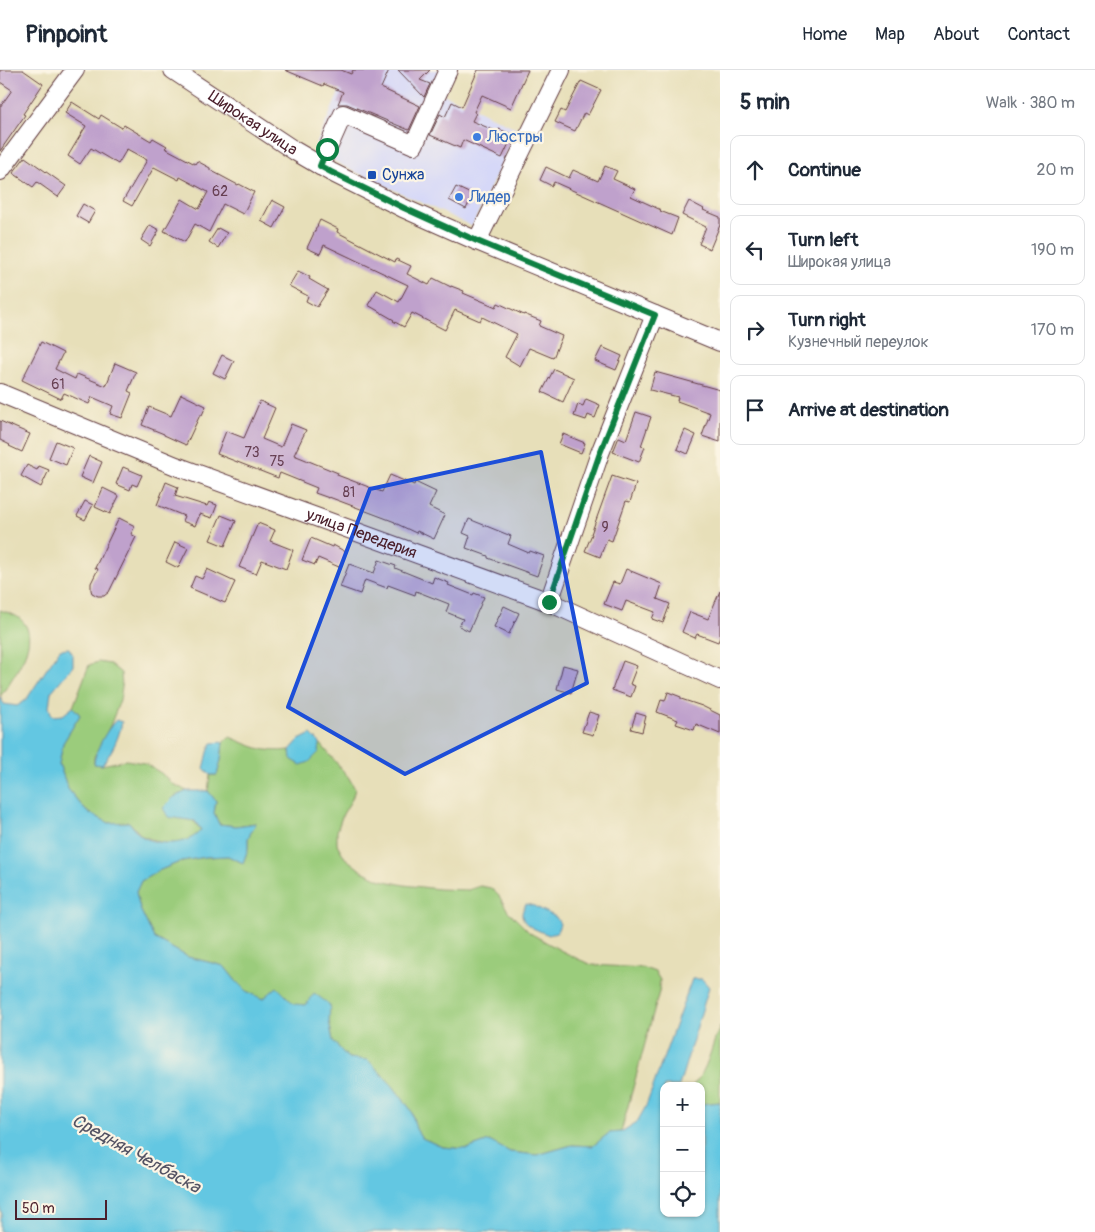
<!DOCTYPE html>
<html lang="en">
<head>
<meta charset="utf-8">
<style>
  body { margin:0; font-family:Pangolin,sans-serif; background:#f6f6f7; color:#1f2937 }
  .controls { position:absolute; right:15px; bottom:15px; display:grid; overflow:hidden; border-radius:10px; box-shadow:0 1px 4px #0004 }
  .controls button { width:45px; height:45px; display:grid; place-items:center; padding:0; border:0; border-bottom:1px solid #e0e1e3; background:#fff; color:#1f2937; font:25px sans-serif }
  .scale { position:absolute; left:15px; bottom:12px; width:92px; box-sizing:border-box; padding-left:5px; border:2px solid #4a1f2b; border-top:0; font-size:14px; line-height:18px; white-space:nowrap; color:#4a1f2b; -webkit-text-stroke:4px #fcf5e5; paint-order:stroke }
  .stop { position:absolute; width:15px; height:15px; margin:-11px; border:4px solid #0b8043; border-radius:50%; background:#fff }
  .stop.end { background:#0b8043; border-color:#fff; box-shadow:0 1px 5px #0008 }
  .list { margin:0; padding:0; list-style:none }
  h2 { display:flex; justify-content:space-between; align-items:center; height:65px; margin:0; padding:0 20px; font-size:21px }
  h2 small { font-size:16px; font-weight:400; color:#747a83 }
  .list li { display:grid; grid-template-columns:32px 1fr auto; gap:15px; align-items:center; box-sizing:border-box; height:70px; margin:0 10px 10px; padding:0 10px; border:1px solid #e0e1e3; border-radius:10px }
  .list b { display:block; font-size:19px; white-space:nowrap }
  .list p { margin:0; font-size:16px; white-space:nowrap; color:#747a83 }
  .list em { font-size:16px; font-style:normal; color:#747a83 }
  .icon { flex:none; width:28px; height:28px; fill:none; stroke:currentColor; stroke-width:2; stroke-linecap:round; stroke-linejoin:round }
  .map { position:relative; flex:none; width:720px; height:1162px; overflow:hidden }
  header { display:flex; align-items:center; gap:30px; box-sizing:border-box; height:70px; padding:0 25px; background:#fff; border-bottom:1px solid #e0e1e3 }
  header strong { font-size:24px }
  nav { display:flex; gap:28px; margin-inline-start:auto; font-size:18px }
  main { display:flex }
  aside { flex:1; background:#fff }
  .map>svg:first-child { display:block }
  .built { fill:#d6d8f8 }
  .green { fill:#9bcc7c; stroke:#727654 }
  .water { fill:#64c7e2; stroke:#577386 }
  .building { fill:#bfa1cc }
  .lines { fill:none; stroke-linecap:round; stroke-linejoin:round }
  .minor-casing { stroke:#623c40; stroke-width:20 }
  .minor { stroke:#fff; stroke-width:18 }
  .route { stroke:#0b8043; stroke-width:6 }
  .marked { fill:#1d4ed8; fill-opacity:0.2; stroke:#1d4ed8; stroke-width:4; stroke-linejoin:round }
  .shop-dot { fill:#3f7fe0; stroke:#fcf5e5; stroke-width:2 }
  .transit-dot { fill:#1a4fb4; stroke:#fcf5e5; stroke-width:2 }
  .labels { text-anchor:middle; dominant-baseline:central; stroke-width:4.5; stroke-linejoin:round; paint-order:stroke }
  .number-label { font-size:14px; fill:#674053 }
  .street-label { font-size:16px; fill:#4a1f2b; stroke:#fcf5e5 }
  .shop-label { font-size:16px; fill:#366cbe; stroke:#fcf5e5; text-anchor:start }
  .transit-label { font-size:16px; fill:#164399; stroke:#fcf5e5; text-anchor:start }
  .water-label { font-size:18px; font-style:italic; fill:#525162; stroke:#fcf5e5 }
</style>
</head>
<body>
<header>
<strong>Pinpoint</strong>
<nav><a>Home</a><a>Map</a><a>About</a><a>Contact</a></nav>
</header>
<main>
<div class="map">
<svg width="720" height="1162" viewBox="0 0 720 1162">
  <rect width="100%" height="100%" fill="#fcf5e5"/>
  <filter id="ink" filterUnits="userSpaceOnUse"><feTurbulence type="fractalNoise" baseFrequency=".02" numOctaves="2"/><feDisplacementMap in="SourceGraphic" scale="10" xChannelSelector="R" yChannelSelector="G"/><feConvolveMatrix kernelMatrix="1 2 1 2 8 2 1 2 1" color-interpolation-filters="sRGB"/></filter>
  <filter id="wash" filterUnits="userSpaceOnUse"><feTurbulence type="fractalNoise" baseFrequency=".0096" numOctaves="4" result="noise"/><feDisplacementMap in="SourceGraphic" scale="20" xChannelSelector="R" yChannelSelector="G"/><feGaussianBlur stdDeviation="1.12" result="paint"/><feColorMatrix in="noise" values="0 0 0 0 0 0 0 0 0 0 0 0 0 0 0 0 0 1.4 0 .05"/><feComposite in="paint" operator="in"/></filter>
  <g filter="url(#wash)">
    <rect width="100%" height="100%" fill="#e7dfb9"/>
    <path class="built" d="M349 0H454L443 24 518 59 472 156 345 97 314 79Z"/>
    <path class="green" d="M0 540C9 543 18 545 24 553 40 573 11 610 0 627Z
      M98 592 110 594 121 603 122 617 120 630 110 656 94 687V694L102 695 126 690 144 693 161 703 173 714 187 721 174 727 201 760 196 766 181 773H163L142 766 129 752 109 753 86 741 68 719 59 694 63 673 80 645 73 637 89 595Z
      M230 667C254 677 263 683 290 680L291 689 319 682 320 673 349 708 355 719 352 729 343 744 337 761V774L345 788 362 801 381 810 404 815 439 819 468 820 480 816 491 818 499 826 508 841 530 863 560 880 578 889 592 895 644 898 655 902 660 910 659 922 621 1062 609 1063 593 1076 572 1075 537 1085 510 1082 489 1071 467 1079 442 1077 422 1068 416 1059 411 1040 392 1015 368 990 348 988 333 971 329 951 330 935H294L277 917 264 929 246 921 236 911 224 896 188 887 154 868 140 839 136 822 141 811 158 801 182 791 206 787 228 786 243 793 248 779V768L255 753 236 756 219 754 214 743 216 731 208 721 210 705H217L221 690 223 672Z
      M720 957V1032L701 1034V1016H692C708 1002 711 975 720 957Z"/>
    <path class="water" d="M69 578 73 585V596L51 622 49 637 52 646 63 645 73 637 80 645 63 673 59 694 68 719 86 741 109 753 129 752C133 757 138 764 143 767 160 776 188 776 201 760L195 751 168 747 163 738 174 727 187 721H208L216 731 214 743 219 754 236 756 256 753 248 768V779L243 793 228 786 206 787 182 791 158 801 141 811 136 822 140 839 154 868 188 887 224 896 236 911 246 921 263 929 277 917 294 934 306 935 314 923 330 935 329 951 333 971 348 988 368 990 392 1015 411 1040 416 1059 422 1068 442 1077 467 1079 489 1071 510 1082 537 1085 572 1075 593 1076 609 1063 621 1062 637 1052 646 1036 692 909H702L709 917 679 1016H664V1143H701V1034L720 1032V1162H0V1148L2 1144 0 1139V627L4 634 17 636 26 630 60 579Z
      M116 650 122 652C119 668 112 682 102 695L94 694C94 682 107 659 116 650Z
      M311 664 320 673 319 682 309 692 301 695 291 689 290 680 299 670Z
      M223 672 221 690 217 705H210L204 698C207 689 207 681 212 673Z
      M526 834 534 836 556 847 560 854 557 862 549 865C535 859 513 853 526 834Z"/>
    <g id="blocks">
      <path class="building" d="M0 0H23L43 14 23 44 25 45 0 81V37L12 20 0 12Z
        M285 0H341L351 4 353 0H389L381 18 420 36 409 60 347 34H338L343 22 324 14 323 16Z
        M398 0H430L420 10 430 14 424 27Z
        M478 0H528L511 38 482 25 474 42 476 43 472 51 498 62 499 59 513 65 502 88 463 70 460 78 430 65 440 44 445 47 452 32 462 37Z
        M581 11 601 20 588 45 584 43 575 61 555 52 561 40 565 42Z
        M72 32 99 49 101 45 122 58 124 55 151 71 153 68 167 76 165 78 195 94 197 91 210 98V100L238 115 239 114 254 122 243 144 223 134 209 162 195 154 185 172 164 161 182 129 199 139 208 122 180 107 179 110 154 97 132 136 123 131 147 90 127 79 118 94 91 78 80 94 68 86 86 56 65 43Z
        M25 87 66 116 58 127 37 112 33 117 13 103Z
        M605 96 617 101 613 109 635 119 631 126 661 140 660 141 678 148 672 165 554 112 552 116 540 110 546 97 569 108 573 100 598 111Z
        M456 117 473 125 466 139 449 130Z
        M272 130 285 137 274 158 261 151Z
        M689 131 704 139 703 140 720 147V155L710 179 699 174 706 157 682 145Z
        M83 134 95 141 88 153 76 146Z
        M320 150 338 159 337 162 395 192 396 189 411 196 407 204 429 215 433 208 451 217V216L464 221 463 223 496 237 498 233 524 245V244L541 251 539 256 562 266 553 288 529 278 520 296 505 287 517 264 482 247 480 251 455 240 445 260 412 243 404 257 393 251 394 250 368 235 377 220 399 232 408 215 324 175 320 184 307 178Z
        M150 155 159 160 150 176 141 170Z
        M218 158 227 163 218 178 209 172Z
        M298 201 310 207 309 209 328 220 317 237 306 231 308 226 289 216Z
        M41 272 63 283 55 299 75 309 77 304 106 316 115 293 136 302 128 321 132 323 122 348 110 344 113 336 92 327 89 334 64 323 61 329 22 310Z
        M602 277 622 286 616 300 595 291Z
        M222 285 234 291 225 309 213 303Z
        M554 299 574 308 563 332 542 322Z
        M655 302 720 320V372L702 366 710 343 677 331 678 327 650 320Z
        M181 324 206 336 202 345H200L186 375 164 365V364L142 355 149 337 171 346Z
        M586 329 600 335 595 348 588 345 586 350 574 346 578 334 583 336Z
        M260 331 275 338 262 369 281 377 291 354 306 360 294 385 338 403 337 405 382 422 390 405 414 415 415 412 436 422 429 437 445 445 434 469 417 461 416 463 395 453V452L366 441 329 427V428L315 423 317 418 280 403 278 408 217 384 226 361 244 368Z
        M636 342 651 347 641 376 645 377 639 392 613 382 619 367 626 370Z
        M0 351 30 364 22 382 9 376 10 375 0 370Z
        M685 360 696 365 688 384 677 379Z
        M563 364 585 373 581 383 559 374Z
        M56 371 73 378 66 395 49 388Z
        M89 386 102 392 93 413 80 407Z
        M27 395 37 400 39 396 49 400 41 417 21 406Z
        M123 397 142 405 137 416 132 414 130 420 116 414Z
        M612 406 636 414 630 432 626 431 612 471 607 469 600 487 585 481 592 464H591Z
        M166 412 178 417 175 426 207 436 209 432 217 435 212 448 200 444 195 456 182 451 184 446 157 435Z
        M103 418 119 426 110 444 95 437Z
        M85 431 93 435 85 450 77 446Z
        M221 445 236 451 225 476 210 470Z
        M119 448 135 456 131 464 136 467 109 522 104 526H98L92 523 91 520V513L98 499 95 498Z
        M469 449 511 466 508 474 529 483 530 481 544 486 537 506 488 488V486L466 478 470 466 463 463Z
        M258 453 275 460 270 471 293 480 286 499 262 490 256 504 239 497Z
        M311 468 332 477 333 475 346 482 339 497 318 488 315 495 302 490Z
        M175 472 188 478 178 498 166 492Z
        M379 490 396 496 395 498 432 513 434 507 449 513 448 515 473 525 474 523 484 527 469 561 459 556 463 549 446 542 449 534 416 521 415 525 388 515 387 518 365 510 360 524 340 517 349 494 374 503Z
        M207 499 235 512 225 533 190 518 195 506 202 509Z
        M626 499 662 514 657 529 670 534 663 553 652 549 655 542 626 531 622 541 604 534 613 512 620 514Z
        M720 521V567L718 572 697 564 695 568 682 562 690 542 708 549Z
        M504 536 519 543 509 564 494 557Z
        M623 591 637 596 630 614 635 616 631 627 612 620Z
        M563 595 578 599 571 623 557 619Z
        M668 622 681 627V629L702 636 720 645V664L696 654 694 660 676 654 678 650 657 642 661 630 665 631Z
        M589 642 599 645 593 665 582 662Z
        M636 643 646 646 642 662 631 659Z"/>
    </g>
  </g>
  <g filter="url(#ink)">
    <use href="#blocks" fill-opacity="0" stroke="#623c40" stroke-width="1"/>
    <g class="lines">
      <defs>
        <g id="minor">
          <path id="s1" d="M173 0 295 81 331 102 403 138 477 171 720 272"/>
          <path d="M320 96 343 44 414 75 448 0"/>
          <path d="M0 101 75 0"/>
          <path d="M477 171 561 0"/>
          <path id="s2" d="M0 323 176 396 549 532 720 610"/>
          <path d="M549 532 600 383 655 245"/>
        </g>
      </defs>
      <use href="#minor" class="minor-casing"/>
      <use href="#minor" class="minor"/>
    </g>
  </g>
  <g class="lines" filter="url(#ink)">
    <path class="route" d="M327 79 320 96 331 102 404 138 477 171 655 245 600 383 549 532"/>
  </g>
  <path class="marked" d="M541 382 587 613 405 704 288 637 370 419Z"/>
  <g class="shop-dot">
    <circle cx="477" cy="67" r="5"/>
    <circle cx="459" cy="127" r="5"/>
  </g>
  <rect class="transit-dot" x="367" y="100" width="10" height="10" rx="2.5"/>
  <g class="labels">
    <g class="number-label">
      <text x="220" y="121">62</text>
      <text x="58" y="314">61</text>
      <text x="252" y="382">73</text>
      <text x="277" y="391">75</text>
      <text x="349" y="422">81</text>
      <text x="605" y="457">9</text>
    </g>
    <g class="street-label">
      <text stroke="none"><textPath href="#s1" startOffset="96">Широкая улица</textPath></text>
      <text stroke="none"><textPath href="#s2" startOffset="388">улица Передерия</textPath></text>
    </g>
    <g class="shop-label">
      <text x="487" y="67">Люстры</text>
      <text x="469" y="127">Лидер</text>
    </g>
    <g class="transit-label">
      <text x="382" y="105">Сунжа</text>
    </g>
    <g class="water-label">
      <text transform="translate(136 1084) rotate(29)">Средняя Челбаска</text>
    </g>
  </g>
</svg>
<div class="controls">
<button>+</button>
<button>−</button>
<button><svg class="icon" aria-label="locate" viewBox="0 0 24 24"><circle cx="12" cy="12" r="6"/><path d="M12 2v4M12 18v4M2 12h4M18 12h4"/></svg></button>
</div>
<div class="scale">50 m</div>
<div class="stop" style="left:327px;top:79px"></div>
<div class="stop end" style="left:549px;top:532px"></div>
</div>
<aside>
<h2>5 min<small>Walk · 380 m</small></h2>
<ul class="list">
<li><svg class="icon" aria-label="ahead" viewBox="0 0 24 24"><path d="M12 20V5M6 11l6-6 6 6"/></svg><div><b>Continue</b></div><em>20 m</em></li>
<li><svg class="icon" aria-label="left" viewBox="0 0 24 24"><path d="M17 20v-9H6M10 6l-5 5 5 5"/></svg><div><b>Turn left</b><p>Широкая улица</p></div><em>190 m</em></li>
<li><svg class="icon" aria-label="right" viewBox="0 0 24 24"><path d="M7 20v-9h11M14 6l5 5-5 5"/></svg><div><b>Turn right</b><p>Кузнечный переулок</p></div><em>170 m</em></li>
<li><svg class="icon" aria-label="arrive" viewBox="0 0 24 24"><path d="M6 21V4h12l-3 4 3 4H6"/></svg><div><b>Arrive at destination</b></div></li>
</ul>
</aside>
</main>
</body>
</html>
